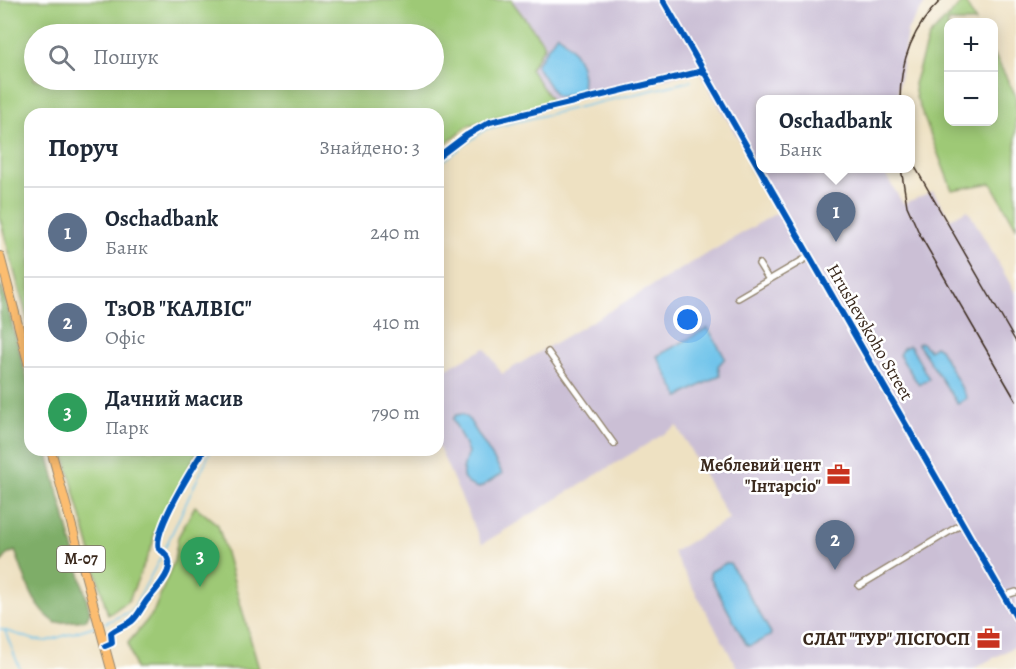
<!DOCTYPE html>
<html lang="uk">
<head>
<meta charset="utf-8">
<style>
  body { margin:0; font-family:Alegreya,serif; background:#f6f6f7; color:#1f2937 }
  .controls { position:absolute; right:18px; top:18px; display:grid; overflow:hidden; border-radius:12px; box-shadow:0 3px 15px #0003 }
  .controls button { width:54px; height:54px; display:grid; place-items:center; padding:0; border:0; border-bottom:2px solid #e0e1e3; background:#fff; color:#1f2937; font:30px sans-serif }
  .you { position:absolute; left:688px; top:320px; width:21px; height:21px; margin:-15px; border:4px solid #fff; border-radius:50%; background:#1a73e8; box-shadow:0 0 0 9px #1a73e833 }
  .badge { display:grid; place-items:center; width:39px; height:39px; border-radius:50%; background:#db2777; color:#fff; font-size:20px; font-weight:700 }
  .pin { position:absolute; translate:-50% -50px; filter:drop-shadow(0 2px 3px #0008) }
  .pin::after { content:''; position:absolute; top:32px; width:21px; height:18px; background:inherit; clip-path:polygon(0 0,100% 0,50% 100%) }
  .popup { position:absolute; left:756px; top:95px; width:159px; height:78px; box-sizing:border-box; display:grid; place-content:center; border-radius:12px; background:#fff; filter:drop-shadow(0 2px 4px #0005); font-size:20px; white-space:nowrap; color:#747a83 }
  .popup b { font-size:22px; color:#1f2937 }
  .popup::after { content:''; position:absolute; left:50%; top:100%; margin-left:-12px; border:12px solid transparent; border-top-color:#fff }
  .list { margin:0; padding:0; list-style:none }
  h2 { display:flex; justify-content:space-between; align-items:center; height:78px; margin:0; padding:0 24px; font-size:26px }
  h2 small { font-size:20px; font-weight:400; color:#747a83 }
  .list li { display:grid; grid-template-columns:39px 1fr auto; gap:18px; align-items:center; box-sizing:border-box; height:90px; padding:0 24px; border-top:2px solid #e0e1e3 }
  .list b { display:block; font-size:22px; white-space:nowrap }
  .list p { margin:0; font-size:20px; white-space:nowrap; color:#747a83 }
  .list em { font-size:20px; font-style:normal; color:#747a83 }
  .icon { flex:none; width:33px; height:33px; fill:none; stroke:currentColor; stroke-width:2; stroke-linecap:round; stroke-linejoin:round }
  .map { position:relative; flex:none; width:1016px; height:669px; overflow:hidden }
  .search { position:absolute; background:#fff; box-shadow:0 3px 15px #0003; left:24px; top:24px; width:420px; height:66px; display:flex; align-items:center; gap:15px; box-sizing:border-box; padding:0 21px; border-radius:33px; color:#747a83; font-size:22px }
  .panel { position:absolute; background:#fff; box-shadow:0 3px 15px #0003; left:24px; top:108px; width:420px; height:348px; border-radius:18px }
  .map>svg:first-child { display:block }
  .industrial { fill:#cbbfd5 }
  .green { fill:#9ec976; stroke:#6c7a4a; stroke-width:1.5; fill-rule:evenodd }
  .forest { fill:#7ead67; stroke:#5c6c42; stroke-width:1.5 }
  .water { fill:#6ec3ea; stroke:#547684; stroke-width:1.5 }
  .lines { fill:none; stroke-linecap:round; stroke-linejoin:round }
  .stream { stroke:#6ec3ea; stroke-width:1.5 }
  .minor-casing { stroke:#948670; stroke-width:8 }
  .tertiary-casing { stroke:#948670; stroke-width:8 }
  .trunk-casing { stroke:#948670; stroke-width:10 }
  .minor { stroke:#fff; stroke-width:5 }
  .tertiary { stroke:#fff; stroke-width:6 }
  .trunk { stroke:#fcbd6f; stroke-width:8 }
  .rail { stroke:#3b2a1e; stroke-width:1.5 }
  .cycleway-casing { stroke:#fff; stroke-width:10 }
  .cycleway { stroke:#0057b8; stroke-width:6 }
  .labels { text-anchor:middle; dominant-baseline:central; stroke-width:5; stroke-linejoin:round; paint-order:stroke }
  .shield { fill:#fff; stroke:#766a62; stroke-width:1.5 }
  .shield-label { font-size:16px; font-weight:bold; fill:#3b2a1e }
  .street-label { font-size:18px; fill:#3b2a1e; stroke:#fff }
  .poi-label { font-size:18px; font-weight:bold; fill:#3b2a1e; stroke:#fff; text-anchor:end }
</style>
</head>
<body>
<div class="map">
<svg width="1016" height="669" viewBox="0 0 1016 669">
  <rect width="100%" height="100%" fill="#fff"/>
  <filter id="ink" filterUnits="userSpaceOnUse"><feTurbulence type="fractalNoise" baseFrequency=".0167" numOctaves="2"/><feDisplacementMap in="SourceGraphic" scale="12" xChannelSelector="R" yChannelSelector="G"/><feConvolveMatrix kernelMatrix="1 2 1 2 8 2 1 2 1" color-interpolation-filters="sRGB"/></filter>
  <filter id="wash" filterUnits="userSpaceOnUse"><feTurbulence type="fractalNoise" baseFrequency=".008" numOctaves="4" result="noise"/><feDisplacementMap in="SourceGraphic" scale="24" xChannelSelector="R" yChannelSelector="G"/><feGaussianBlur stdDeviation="1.35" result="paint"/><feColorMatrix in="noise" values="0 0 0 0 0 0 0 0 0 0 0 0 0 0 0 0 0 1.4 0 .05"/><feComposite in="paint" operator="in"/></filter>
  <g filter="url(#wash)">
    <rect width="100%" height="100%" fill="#eee1c2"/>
    <path class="industrial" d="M512 0H927L907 31 897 99 761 100V168L882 169 903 204 933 191 950 219 968 210 1016 294V646L973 669H738L673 552 729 519 677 426 482 544 438 445V373L485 348 502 374 780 211 699 71 554 103 531 69 546 45Z"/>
    <path class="green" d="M0 0H511L545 45 530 69 553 103 469 125 438 150V114H30V328L0 219ZM34 34H434V80H34Z
      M964 0 976 22H948V122H994V54L1016 96V227L991 183 952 190 916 97 914 84 928 38Z
      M63 450H198L154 533 153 543 129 600 108 615Z
      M195 506 218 525 259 669H135L128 643 153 613 174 561 178 537Z"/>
    <path class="forest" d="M0 286 2 287 30 390V450H47L90 612 86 620 56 623C30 605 27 580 15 551L8 554 0 564Z"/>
    <path class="water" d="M557 34C568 43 580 57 582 72 584 78 582 86 582 92L559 97 555 95 536 65Z
      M708 328 725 358 718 366 720 375 679 397 657 356Z
      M921 342 929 350 935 346 940 349 967 398 958 404 918 344Z
      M909 346 911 347 928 377 929 379 919 385 899 355 903 348Z
      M462 414 468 418 500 469 502 474 479 488C455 482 463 469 468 452L453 419 456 415Z
      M726 563H730L771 633 770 636 750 646 746 644 710 577V572Z"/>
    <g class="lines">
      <path class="stream" d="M438 165 486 129 691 81
        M165 548 211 450
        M105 623 129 612 134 607 162 555
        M0 629 35 640 47 641 95 626
        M5 631 20 669"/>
    </g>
  </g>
  <g filter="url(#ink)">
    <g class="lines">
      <defs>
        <path id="minor" d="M438 157 467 135 490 122 703 71
          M759 264 769 280
          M738 298 810 256
          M548 352 614 444
          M859 586 962 524
          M1003 596 1016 592
          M105 646 112 643 111 633C117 628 125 626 132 621 139 615 142 606 148 599 161 584 182 562 159 549 152 532 193 467 204 450"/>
        <path id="tertiary" d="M663 0 1016 617"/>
        <path id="trunk" d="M0 256 30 370
          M51 450 111 669"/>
      </defs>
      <use href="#minor" class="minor-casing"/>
      <use href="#tertiary" class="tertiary-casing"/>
      <use href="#trunk" class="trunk-casing"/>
      <use href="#minor" class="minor"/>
      <use href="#tertiary" class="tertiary"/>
      <use href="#trunk" class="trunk"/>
      <path class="rail" d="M900 100C900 61 913 27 941 0
        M911 160 1016 342
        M901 168 907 206 920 235 1016 401"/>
      <defs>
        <path id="cycleway" d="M663 0 1016 617
          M438 157 467 135 490 122 703 71
          M105 646 112 643 111 633C117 628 125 626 132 621 139 615 142 606 148 599 161 584 182 562 159 549 152 532 193 467 204 450"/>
      </defs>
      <use href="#cycleway" class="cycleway-casing"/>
      <use href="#cycleway" class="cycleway"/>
    </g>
  </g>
  <defs>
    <symbol id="office-bare" viewBox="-9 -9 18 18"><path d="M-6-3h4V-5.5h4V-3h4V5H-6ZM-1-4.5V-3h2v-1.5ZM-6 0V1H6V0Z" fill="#c8321e" stroke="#fff" stroke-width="2.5" paint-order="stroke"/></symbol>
  </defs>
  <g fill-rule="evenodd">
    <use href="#office-bare" x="822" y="458" width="33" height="33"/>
    <use href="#office-bare" x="972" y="622" width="33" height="33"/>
  </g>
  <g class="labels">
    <rect class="shield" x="57" y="546" width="48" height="26" rx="4.5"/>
    <g class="shield-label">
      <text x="81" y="559">М-07</text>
    </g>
    <g class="street-label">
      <text transform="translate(870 332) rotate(60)">Hrushevskoho Street</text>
    </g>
    <g class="poi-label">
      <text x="821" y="465">Меблевий цент<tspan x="821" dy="21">"Інтарсіо"</tspan></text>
      <text x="970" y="639">СЛАТ "ТУР" ЛІСГОСП</text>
    </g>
  </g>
</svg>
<div class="controls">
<button>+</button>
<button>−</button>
</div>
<div class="you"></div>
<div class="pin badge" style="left:836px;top:242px;background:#5c6f8a">1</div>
<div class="popup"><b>Oschadbank</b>Банк</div>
<div class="pin badge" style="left:835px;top:570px;background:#5c6f8a">2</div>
<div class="pin badge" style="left:200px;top:587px;background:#2e9e5b">3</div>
<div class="search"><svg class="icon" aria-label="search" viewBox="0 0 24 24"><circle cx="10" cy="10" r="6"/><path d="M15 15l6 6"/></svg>Пошук</div>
<section class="panel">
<h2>Поруч<small>Знайдено: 3</small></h2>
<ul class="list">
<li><span class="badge" style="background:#5c6f8a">1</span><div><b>Oschadbank</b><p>Банк</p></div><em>240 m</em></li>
<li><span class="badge" style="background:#5c6f8a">2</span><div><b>ТзОВ &quot;КАЛВІС&quot;</b><p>Офіс</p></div><em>410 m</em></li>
<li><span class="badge" style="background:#2e9e5b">3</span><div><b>Дачний масив</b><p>Парк</p></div><em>790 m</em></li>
</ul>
</section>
</div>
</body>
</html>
